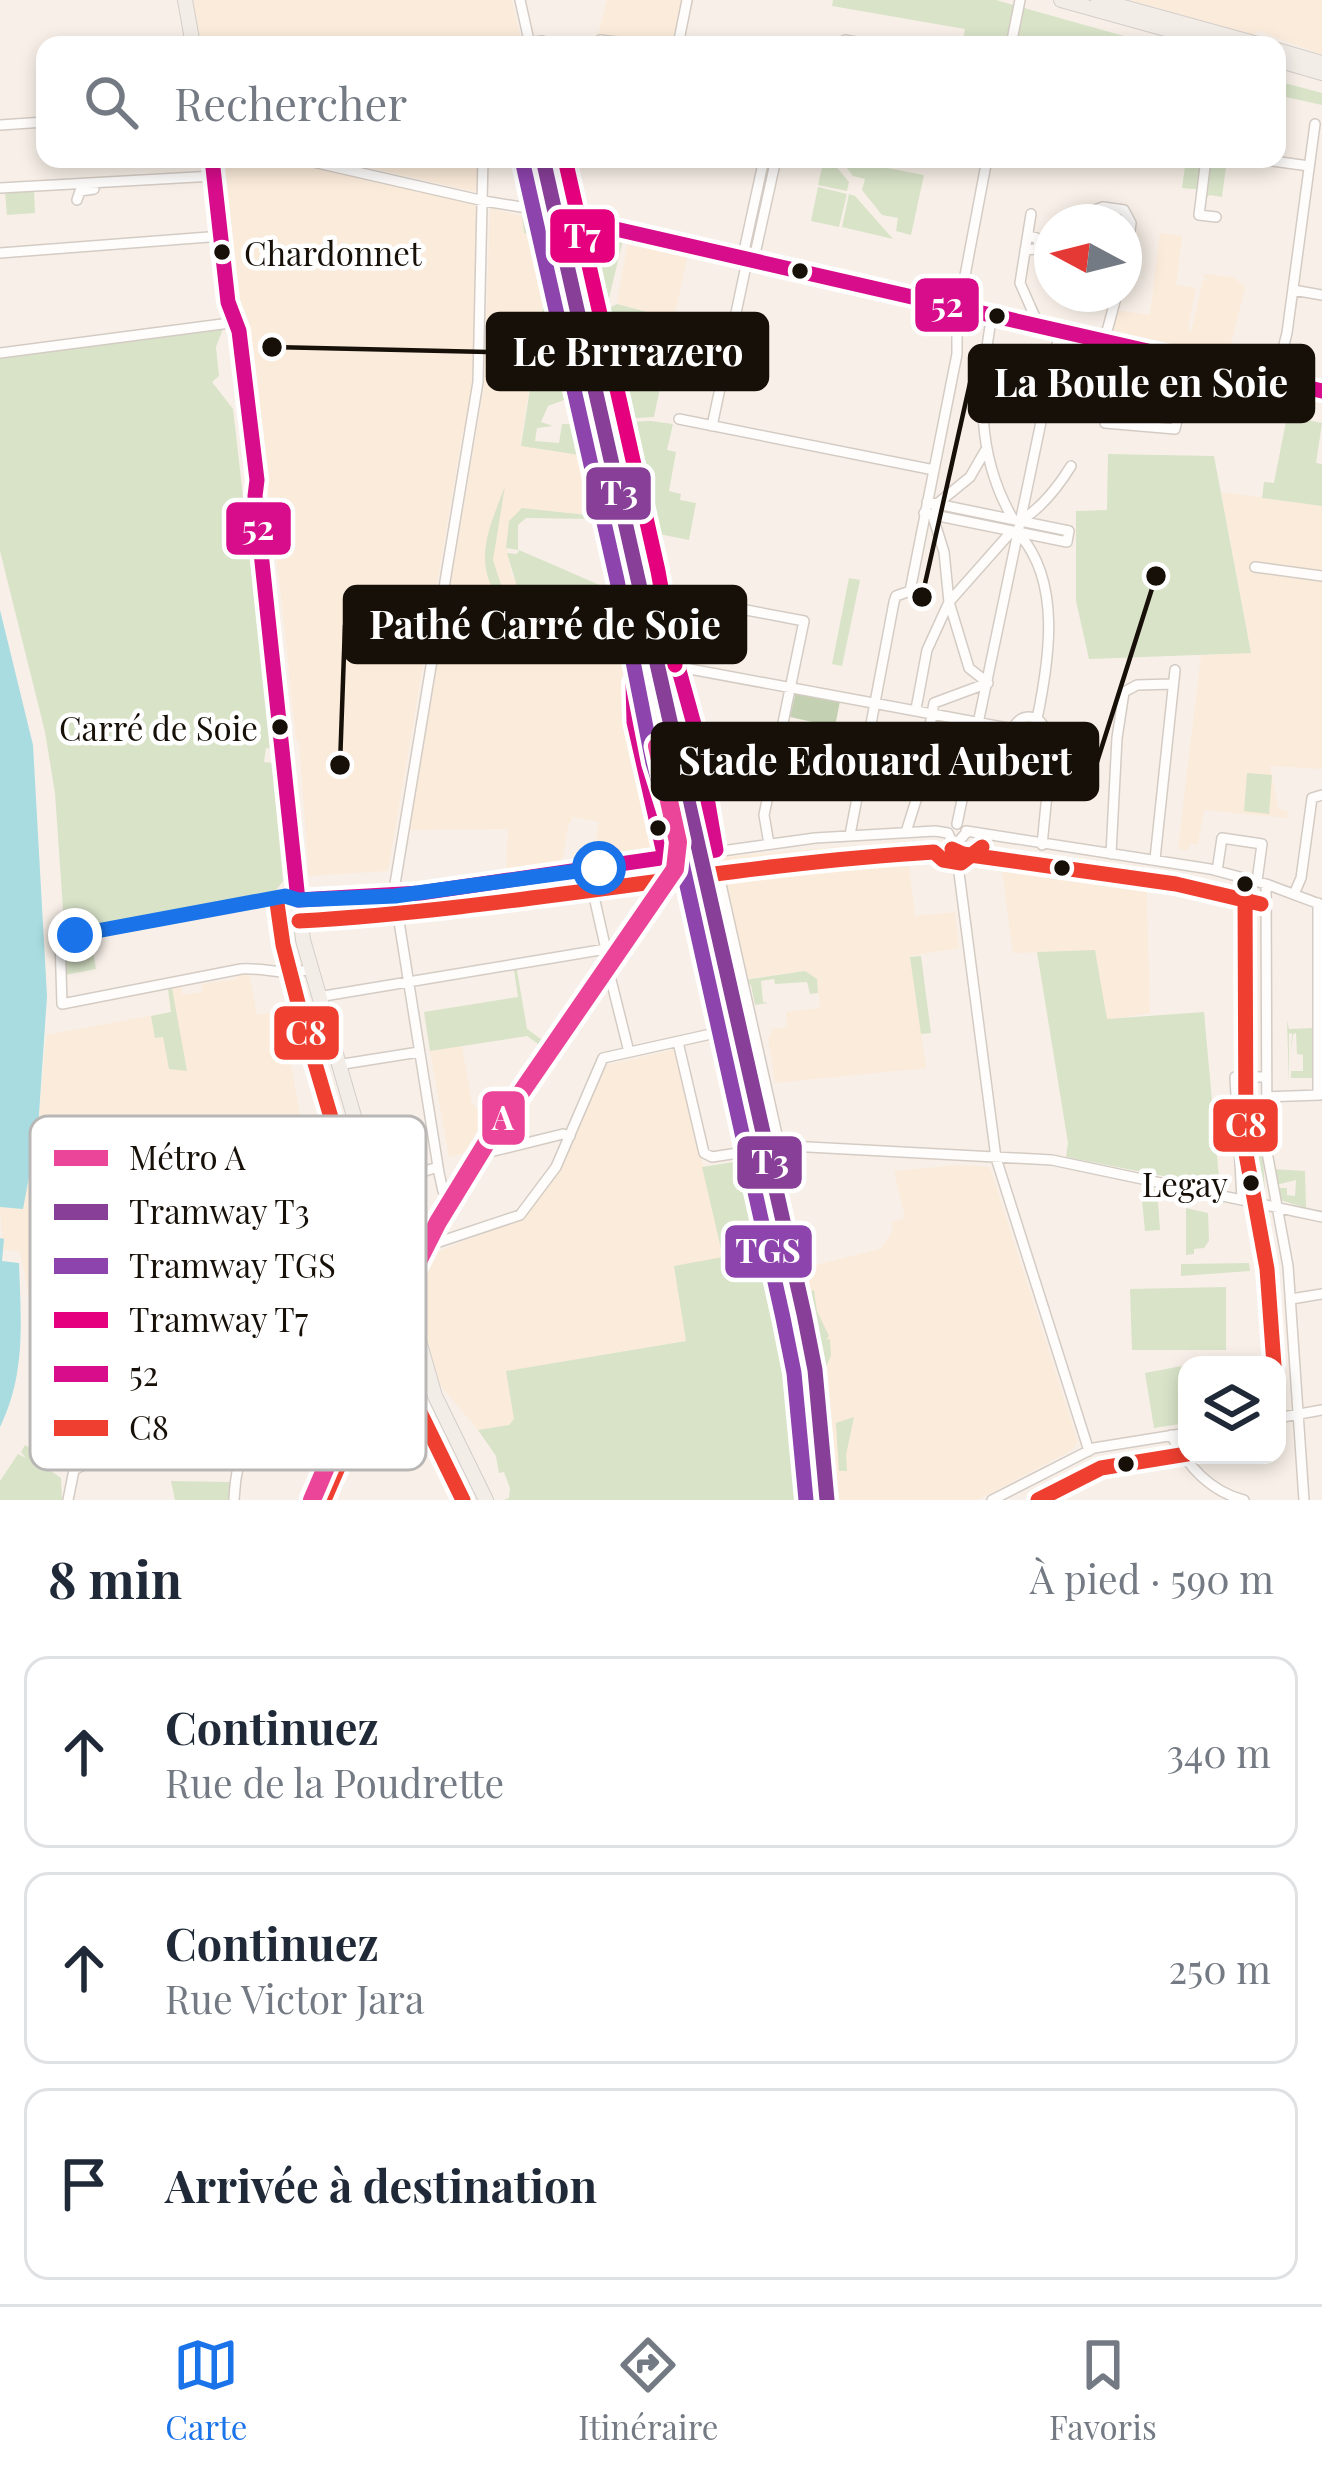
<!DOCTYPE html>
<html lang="fr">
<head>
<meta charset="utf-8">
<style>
  body { margin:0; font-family:"Playfair Display",serif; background:#f2f2f3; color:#1f2937 }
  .controls { position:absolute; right:36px; bottom:36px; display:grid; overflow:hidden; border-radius:24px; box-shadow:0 6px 18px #0003 }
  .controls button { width:108px; height:108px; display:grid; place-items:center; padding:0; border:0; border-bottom:3px solid #e0e1e3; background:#fff; color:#1f2937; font:60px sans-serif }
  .compass { position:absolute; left:1034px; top:204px; width:108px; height:108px; border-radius:50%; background:#fff; box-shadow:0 6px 18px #0003; rotate:277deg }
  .stop { position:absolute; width:36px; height:36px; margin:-27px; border:9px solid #1a73e8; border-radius:50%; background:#fff }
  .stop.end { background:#1a73e8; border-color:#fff; box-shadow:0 3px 12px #0008 }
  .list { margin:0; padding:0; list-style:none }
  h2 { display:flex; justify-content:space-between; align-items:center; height:156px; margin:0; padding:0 48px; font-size:51px }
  h2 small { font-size:39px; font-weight:400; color:#747a83 }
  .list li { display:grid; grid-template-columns:78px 1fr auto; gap:36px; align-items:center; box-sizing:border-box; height:192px; margin:0 24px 24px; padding:0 24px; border:3px solid #e0e1e3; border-radius:24px }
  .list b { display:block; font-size:45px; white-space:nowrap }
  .list p { margin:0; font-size:39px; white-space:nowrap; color:#747a83 }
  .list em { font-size:39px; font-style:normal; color:#747a83 }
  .icon { flex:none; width:66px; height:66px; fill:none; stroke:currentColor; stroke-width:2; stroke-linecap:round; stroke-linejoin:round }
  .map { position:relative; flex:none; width:1322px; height:1500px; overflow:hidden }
  .search { position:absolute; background:#fff; box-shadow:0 6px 18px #0003; left:36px; right:36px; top:36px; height:132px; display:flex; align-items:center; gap:30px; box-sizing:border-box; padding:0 42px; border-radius:24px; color:#747a83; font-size:45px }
  .sheet { height:804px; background:#fff }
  nav { display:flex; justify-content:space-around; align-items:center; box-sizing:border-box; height:168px; border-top:3px solid #e0e1e3; background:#fff; font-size:33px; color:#747a83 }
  nav a { display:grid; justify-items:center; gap:6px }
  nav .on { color:#1a73e8 }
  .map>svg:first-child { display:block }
  .built { fill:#fbebda }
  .green { fill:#d8e3c8 }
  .forest { fill:#c3d1b2 }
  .water { fill:#a8dce0 }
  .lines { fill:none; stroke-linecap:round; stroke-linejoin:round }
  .minor-casing { stroke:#d4ccc4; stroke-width:12 }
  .major-casing { stroke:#d3ceca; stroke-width:16 }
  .minor { stroke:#fefdfc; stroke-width:9 }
  .major { stroke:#f3ede8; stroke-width:14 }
  .tram { stroke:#ceccca; stroke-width:3 }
  .bus-1-casing { stroke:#fff; stroke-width:24 }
  .bus-2-casing { stroke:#fff; stroke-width:24 }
  .bus-1 { stroke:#d80d8c; stroke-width:15 }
  .bus-2 { stroke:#ef3f30; stroke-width:15 }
  .tram-1-casing { stroke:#fff; stroke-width:24 }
  .tram-2-casing { stroke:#fff; stroke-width:24 }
  .tram-3-casing { stroke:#fff; stroke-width:24 }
  .tram-1 { stroke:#873f98; stroke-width:15 }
  .tram-2 { stroke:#8e44ad; stroke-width:15 }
  .tram-3 { stroke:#e5007d; stroke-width:15 }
  .metro-1-casing { stroke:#fff; stroke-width:27 }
  .metro-1 { stroke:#eb4599; stroke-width:18 }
  .route { stroke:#1a73e8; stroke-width:15 }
  .bus-dot { fill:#171008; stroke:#fff; stroke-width:4.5 }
  .labels { text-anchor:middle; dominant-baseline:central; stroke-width:9; stroke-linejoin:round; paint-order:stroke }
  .bus-label { font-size:33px; fill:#171008; stroke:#fff; text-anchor:end }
  .key { fill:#fff; stroke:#b9b7b5; stroke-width:3 }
  .key-label { font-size:33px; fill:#171008 }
  .leader { fill:none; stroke:#171008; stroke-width:4.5 }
  .callout-dot { fill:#171008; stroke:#fff; stroke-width:4.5 }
  .callout { fill:#171008; stroke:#171008; stroke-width:4.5 }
  .callout-label { font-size:39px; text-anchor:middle; font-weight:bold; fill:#fff }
  .line-badge { stroke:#fff; stroke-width:4.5 }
  .badge-label { font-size:33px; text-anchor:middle; font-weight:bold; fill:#fff }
</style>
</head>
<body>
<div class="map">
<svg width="1322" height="1500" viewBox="0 0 1322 1500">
  <rect width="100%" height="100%" fill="#f8f0e8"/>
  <path class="built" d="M193 0H512L522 45H201Z
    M607 0H687L676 44 598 34Z
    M1129 0H1322V55L1258 30 1254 35Z
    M221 159H331L327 169 475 205 479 210 474 385 467 430 463 431 388 871 309 876 299 741 296 740 280 585Z
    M366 159H478L479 187 476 192 362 166Z
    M541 159H549L560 204 545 205V196L529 193 524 172 542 168Z
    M490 208 522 216 524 233 543 238 552 250 520 445 586 456 598 509 596 516 523 508 506 542 511 572 516 583 579 615 599 598 620 604 623 614 620 621 591 643 625 666 633 700 625 718 654 847 593 856 599 822 573 817 568 826 562 861 506 869 508 829 409 830 484 387Z
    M565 227 645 584 667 664 653 667 643 626 631 558 556 229Z
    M1160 233 1182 236 1176 285 1196 288 1188 327 1191 333 1203 280 1208 279 1203 277 1204 274 1233 277 1245 287 1228 356 1109 330 1115 310 1150 315Z
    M628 240 688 253 674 319 617 304Z
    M1221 492 1322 506V769L1270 766 1278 809 1288 811 1287 818 1204 810 1198 844H1190L1188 850 1178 849 1201 655 1251 652Z
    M670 673 680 705 661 710 654 677Z
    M690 761 701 833 687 836 670 765Z
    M906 841 915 916 955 912 959 948 910 956 926 1068 775 1083 768 1037H771V1029L787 1027 786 1012 820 1008 817 980 805 971 744 979 718 864 723 857Z
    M999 847 1146 867 1150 1013 1106 1020 1094 950 1013 953Z
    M708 859 812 1325 833 1500H823L804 1321 699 861Z
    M249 973 257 1015 281 1011 303 1131 346 1123 360 1172 134 1221 142 1263 43 1285 29 1296 20 1251 3 1250 0 1207 23 1208 38 1129 46 1035 171 1012 168 989 181 987 183 995 202 992V984L237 979V975Z
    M462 1046 472 1104 494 1122 475 1150 449 1157 430 1051Z
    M677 1049 724 1258 686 1341 506 1371 514 1419 509 1425 478 1430 440 1385 429 1362 409 1279 421 1258 523 1218 560 1171 603 1066Z
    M959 1165 990 1167 1078 1442 1072 1450 978 1500H836L817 1324 804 1268 880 1249 893 1231 891 1222 905 1218 894 1171Z"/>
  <path class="green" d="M833 0H996L1156 45H977V41L963 39 965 29 832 6Z
    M1277 81 1322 93V105L1277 95Z
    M824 159H830L849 182 847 191 818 185Z
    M840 159 924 175 911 235 896 231 898 218 882 215 862 190 865 179 853 176Z
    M1186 159H1227L1222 197 1210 195 1204 199 1205 190 1182 188Z
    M818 187 847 194 839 227 811 221Z
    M34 190 35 213 7 215 5 192Z
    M849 194 855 196 893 239 842 227Z
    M522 216 526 231C535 235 547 236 552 245 562 263 549 285 550 304 551 327 566 348 556 369L561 370 564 400 548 406 541 422 553 426 537 428 535 441 559 443 562 424H575L586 456 521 446 552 250 543 238 524 233Z
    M532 218 553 223 570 296 556 230 558 233 631 559 576 313 566 315 588 420 557 297 561 267 551 229 546 228V232L530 223Z
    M592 231 623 240 609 298 597 301 587 237Z
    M608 302 609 308 617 304 674 319 654 417 623 419 604 338 611 344 642 352 635 320 605 314 606 326 602 329 596 305Z
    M223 329 216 347 219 376 212 382 233 409 272 749 266 748 264 762 272 763 283 881 274 893 75 929 64 924 55 793 45 732 0 551V357Z
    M1287 416 1322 423 1316 463 1322 464V506L1262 498 1264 482 1274 483Z
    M651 421 673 424 667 450 676 452 669 491 681 494 680 500 696 503 689 540 654 533 644 486H651L637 479 624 422Z
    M1108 454 1214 456 1251 653 1089 659 1076 601V511L1107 510Z
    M505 486 493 560 503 591 502 602C470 564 490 527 505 486Z
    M522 508 596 516 593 519 526 518 518 525V550L506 548 509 521Z
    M519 550 602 586C591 629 540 631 511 606L516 583 507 553 517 554Z
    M849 578 860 580 842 666 832 664Z
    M1247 773 1272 775 1269 814 1244 811Z
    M382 907V913L315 922 314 910Z
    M90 933 96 969 65 975 64 938Z
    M1095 950 1107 1019 1204 1012 1219 1178 1189 1181 1066 1157 1068 1143 1037 952Z
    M921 956 931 1033 921 1034 910 957Z
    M514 970H517L527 1029 548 1044 545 1049 527 1036 430 1051 424 1012 518 997Z
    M805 971 817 979 818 993 810 994 807 982 775 984 774 979 761 981 763 1002 768 1003 755 1005 751 985 744 980Z
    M172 988 187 1071 169 1069 163 1037 155 1038 151 1016 171 1012 168 989Z
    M1287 1020 1289 1029 1312 1028V1078H1291V1071H1303V1055L1297 1054 1296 1033 1293 1034 1291 1054 1292 1034 1289 1033V1086Z
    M1261 1122 1265 1192 1259 1197 1245 1194 1244 1168 1255 1169 1254 1148 1247 1149 1244 1164 1242 1133H1246L1247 1141 1255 1140 1254 1131H1246L1245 1127Z
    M766 1157 809 1349 826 1500H504L509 1498 510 1488 504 1472 499 1473 496 1456 478 1430 509 1425 514 1419 506 1371 686 1341 674 1266 723 1257 702 1167Z
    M1273 1169 1305 1171 1306 1208 1280 1200 1276 1188H1287V1195L1295 1196 1296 1180 1276 1185Z
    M1157 1189 1160 1230 1145 1231 1141 1190Z
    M1186 1208 1208 1213 1209 1241 1204 1248 1194 1249V1254L1186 1255Z
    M1249 1263 1250 1271 1181 1276V1264Z
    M1226 1287V1350H1132L1130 1289Z
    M814 1290 817 1311 829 1336 826 1340 830 1339 831 1356 824 1370 836 1500 818 1324 811 1291Z
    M1187 1365V1423L1154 1428 1145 1373Z
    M854 1417 846 1455 847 1471H839L836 1423Z
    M25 1445 33 1450 30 1456 61 1478 62 1500H0V1481L18 1454 26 1458 21 1452Z
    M171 1481 230 1482V1500H175Z"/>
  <path class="forest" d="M796 691 840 701 835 727 790 717Z"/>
  <path class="water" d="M0 610 33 745 47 996 38 1129 23 1209 0 1207Z
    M0 1238 4 1239 2 1261 19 1263C21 1321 26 1374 0 1427Z"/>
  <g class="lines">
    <defs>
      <path id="minor" d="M520 0 530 45
        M600 40 627 43
        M529 43 542 41 559 45
        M626 45H646
        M678 45 687 0
        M837 45 845 40 873 45
        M1011 45 1020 0
        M0 125 45 122
        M300 159 484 201 564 214 627 233 1322 391
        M555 159 568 199 654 580 695 728 716 862 778 1139 790 1146 1052 1160 1322 1217
        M1206 159 1199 215 1216 217
        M1258 159 1309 166
        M0 188 214 176
        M77 200 80 191 94 189
        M1086 213 1103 207 1124 210 1131 223 1124 276
        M1031 214 1020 283 1039 326
        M1025 250 1037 249 1039 243 1037 238 1028 236
        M0 253 222 236
        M742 260 764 159
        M753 263 776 159
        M1293 290 1322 295
        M992 315C979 387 975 454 1013 519
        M1104 342 1117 294
        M1119 345 1105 423 1175 429 1191 361
        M0 353 230 323
        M983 364 1017 370 1019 384
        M1275 380 1287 333 1315 124
        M679 419 934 470
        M712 426 747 261
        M924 513 1067 542 1069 531 927 502
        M1020 521C1042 508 1058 487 1071 466
        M1019 534C1062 582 1049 661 1037 719
        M1255 567 1322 576
        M657 593 804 621 764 815 769 844
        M679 667 1013 729
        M988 683 969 668 949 602 1011 532
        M916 709 927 650 949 602 944 552 934 520 937 504 970 477 985 451
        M1013 733a16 16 0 1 1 32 0a16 16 0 1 1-32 0Z
        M1033 749 1047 794 1042 845
        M957 824 1060 331
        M966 831 1210 869 1266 884 1322 905
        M906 832 918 794 934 703 988 683
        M850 835 894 602 896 596 910 591 957 354V318L987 159
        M955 842 996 1158 1089 1451
        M1111 854 1117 738 1124 692 1137 685 1173 684
        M1155 859 1175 670
        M1217 871 1222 838 1262 844 1257 881
        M1266 884 1267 1152 1288 1266 1304 1500
        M1294 894 1301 878 1312 798 1322 795
        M1318 903V1095
        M608 968 629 1052
        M310 969C285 977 266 967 241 969L62 1004 60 938 285 896 298 900 420 893 815 838 935 831 948 833 951 840 958 842 966 833
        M318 997 606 949
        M678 1042 704 1153 712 1157 751 1151
        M337 1065 419 1052
        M1266 1097 1320 1095
        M484 1149 494 1151 563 1134 570 1136
        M373 1187 438 1167
        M452 1197 443 1191 439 1173 394 890 478 382 483 159
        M1242 1199 1235 1077H1266
        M394 1257 520 1215 556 1167 603 1058 720 1032
        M403 1284 419 1245 605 975 609 963 588 870
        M1291 1299 1322 1294
        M46 1324 71 1441 74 1470 68 1500
        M1277 1418 1322 1410
        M1171 1435C1188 1466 1209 1491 1244 1500
        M74 1470 377 1310
        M234 1500C236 1446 260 1395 297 1355
        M992 1500 1094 1448 1187 1433"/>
      <path id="major" d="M185 0 193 45
        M1061 0 1223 45
        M1098 0 1261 45
        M1277 50 1322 63
        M1277 60 1322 73
        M212 159 229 309
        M228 302 239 331 257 480 255 496 303 940 435 1396 486 1500
        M310 1500 375 1330 384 1262 382 1233"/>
    </defs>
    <use href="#minor" class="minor-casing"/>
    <use href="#major" class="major-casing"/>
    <use href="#minor" class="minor"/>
    <use href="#major" class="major"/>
    <path class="tram" d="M627 525 637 560
      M652 624 657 660
      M676 767 688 834
      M705 862 711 898"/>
    <defs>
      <path id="bus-1" d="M212 159 228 302 239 331 257 480 255 496 298 900
        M572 219 1322 391
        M572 219 654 580 695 728 716 850
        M665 858 634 722 633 683 640 677 679 667
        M298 900 420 893 716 850"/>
      <path id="bus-2" d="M952 849 963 854 1176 884 1261 904
        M1245 884 1246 1154 1267 1269 1274 1365
        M277 903 283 945 304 1026 415 1402 463 1500
        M299 921C512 909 721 865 934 852L943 860 961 863 982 847
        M324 1500 395 1336 405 1254
        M1038 1500 1101 1468 1187 1454"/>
    </defs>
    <use href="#bus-1" class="bus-1-casing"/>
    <use href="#bus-2" class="bus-2-casing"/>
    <use href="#bus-1" class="bus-1"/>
    <use href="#bus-2" class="bus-2"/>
    <defs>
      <path id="tram-1" d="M543 159 804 1314 815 1370 827 1500"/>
      <path id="tram-2" d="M523 164 617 580 653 763 676 836 783 1318 794 1373 806 1500"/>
      <path id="tram-3" d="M565 159 658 571 675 665"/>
    </defs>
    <use href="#tram-1" class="tram-1-casing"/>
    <use href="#tram-2" class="tram-2-casing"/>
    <use href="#tram-3" class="tram-3-casing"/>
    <use href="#tram-1" class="tram-1"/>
    <use href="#tram-2" class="tram-2"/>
    <use href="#tram-3" class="tram-3"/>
    <defs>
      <path id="metro-1" d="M312 1500 392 1313 438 1222 487 1142 675 869 678 842 657 746"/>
    </defs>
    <use href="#metro-1" class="metro-1-casing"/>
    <use href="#metro-1" class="metro-1"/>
  </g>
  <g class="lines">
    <path class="route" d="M75 935 285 896 298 900 395 896 599 868"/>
  </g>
  <g class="bus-dot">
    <circle cx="222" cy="252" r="10"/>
    <circle cx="800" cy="271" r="10"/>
    <circle cx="997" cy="316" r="10"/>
    <circle cx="280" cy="727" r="10"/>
    <circle cx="658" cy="828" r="10"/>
    <circle cx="1062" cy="868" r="10"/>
    <circle cx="1245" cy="884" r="10"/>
    <circle cx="1251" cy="1183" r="10"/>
    <circle cx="1126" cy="1464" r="10"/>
  </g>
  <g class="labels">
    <g class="bus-label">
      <text x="244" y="252" text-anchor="start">Chardonnet</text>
      <text x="258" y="727">Carré de Soie</text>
      <text x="1228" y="1183">Legay</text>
    </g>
  </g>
  <rect x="30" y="1116" width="396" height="354" rx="18" class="key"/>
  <rect x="54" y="1150" width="54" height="16" fill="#eb4599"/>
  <rect x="54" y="1204" width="54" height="16" fill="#873f98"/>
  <rect x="54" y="1258" width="54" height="16" fill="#8e44ad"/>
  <rect x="54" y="1312" width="54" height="16" fill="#e5007d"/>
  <rect x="54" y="1366" width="54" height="16" fill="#d80d8c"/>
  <rect x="54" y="1420" width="54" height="16" fill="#ef3f30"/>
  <g class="key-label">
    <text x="129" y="1170">Métro A</text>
    <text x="129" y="1224">Tramway T3</text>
    <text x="129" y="1278">Tramway TGS</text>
    <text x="129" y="1332">Tramway T7</text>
    <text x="129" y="1386">52</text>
    <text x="129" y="1440">C8</text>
  </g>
  <path class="leader" d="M272 347L488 352M922 597L970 383M340 765L345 625M1156 576L1097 762"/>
  <g class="callout-dot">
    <circle cx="272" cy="347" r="12"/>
    <circle cx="922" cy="597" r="12"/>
    <circle cx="340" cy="765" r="12"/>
    <circle cx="1156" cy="576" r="12"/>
  </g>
  <g class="callout">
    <rect x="488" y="314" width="279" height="75" rx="12"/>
    <rect x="970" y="346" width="343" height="75" rx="12"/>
    <rect x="345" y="587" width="400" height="75" rx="12"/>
    <rect x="653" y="724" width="444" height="75" rx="12"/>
  </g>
  <g class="callout-label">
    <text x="628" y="366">Le Brrrazero</text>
    <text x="1141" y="397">La Boule en Soie</text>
    <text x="545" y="639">Pathé Carré de Soie</text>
    <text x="875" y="775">Stade Edouard Aubert</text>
  </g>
  <g class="line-badge">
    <rect x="548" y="207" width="69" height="58" rx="12" fill="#e5007d"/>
    <rect x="913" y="276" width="68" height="58" rx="12" fill="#d80d8c"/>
    <rect x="584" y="465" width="69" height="57" rx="12" fill="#873f98"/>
    <rect x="224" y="500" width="69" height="57" rx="12" fill="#d80d8c"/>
    <rect x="272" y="1004" width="69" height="58" rx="12" fill="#ef3f30"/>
    <rect x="480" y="1089" width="47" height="58" rx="12" fill="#eb4599"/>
    <rect x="1211" y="1097" width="69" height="57" rx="12" fill="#ef3f30"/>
    <rect x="735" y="1134" width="69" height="57" rx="12" fill="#873f98"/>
    <rect x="723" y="1223" width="91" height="57" rx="12" fill="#8e44ad"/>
  </g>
  <g class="badge-label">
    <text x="582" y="248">T7</text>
    <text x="947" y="317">52</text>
    <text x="619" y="505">T3</text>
    <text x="258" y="540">52</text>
    <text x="306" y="1045">C8</text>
    <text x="503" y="1130">A</text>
    <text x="1246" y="1137">C8</text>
    <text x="770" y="1174">T3</text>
    <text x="768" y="1263">TGS</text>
  </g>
</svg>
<div class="controls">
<button><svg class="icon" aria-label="layers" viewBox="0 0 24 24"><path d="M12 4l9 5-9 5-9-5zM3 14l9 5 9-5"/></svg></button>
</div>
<svg class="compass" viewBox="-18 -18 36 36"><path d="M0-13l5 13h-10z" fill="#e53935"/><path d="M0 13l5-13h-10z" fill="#747a83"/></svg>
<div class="stop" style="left:599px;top:868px"></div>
<div class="stop end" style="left:75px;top:935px"></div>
<div class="search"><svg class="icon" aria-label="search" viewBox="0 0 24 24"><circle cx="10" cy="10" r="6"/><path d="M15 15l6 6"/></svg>Rechercher</div>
</div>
<section class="sheet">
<h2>8 min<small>À pied · 590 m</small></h2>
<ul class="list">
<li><svg class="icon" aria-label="ahead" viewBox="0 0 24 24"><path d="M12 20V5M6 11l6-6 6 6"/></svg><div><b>Continuez</b><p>Rue de la Poudrette</p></div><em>340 m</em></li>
<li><svg class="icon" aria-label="ahead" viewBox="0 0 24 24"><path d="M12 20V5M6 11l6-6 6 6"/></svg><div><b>Continuez</b><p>Rue Victor Jara</p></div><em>250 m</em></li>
<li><svg class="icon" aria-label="arrive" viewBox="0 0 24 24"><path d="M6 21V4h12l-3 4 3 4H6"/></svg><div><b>Arrivée à destination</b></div></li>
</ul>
</section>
<nav>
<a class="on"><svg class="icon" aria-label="map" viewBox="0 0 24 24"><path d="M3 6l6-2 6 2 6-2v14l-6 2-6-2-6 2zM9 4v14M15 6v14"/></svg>Carte</a>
<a><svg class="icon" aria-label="directions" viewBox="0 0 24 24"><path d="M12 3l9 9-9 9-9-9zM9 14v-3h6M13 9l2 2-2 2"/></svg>Itinéraire</a>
<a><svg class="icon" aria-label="saved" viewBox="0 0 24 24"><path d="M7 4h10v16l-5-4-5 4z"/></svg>Favoris</a>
</nav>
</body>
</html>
